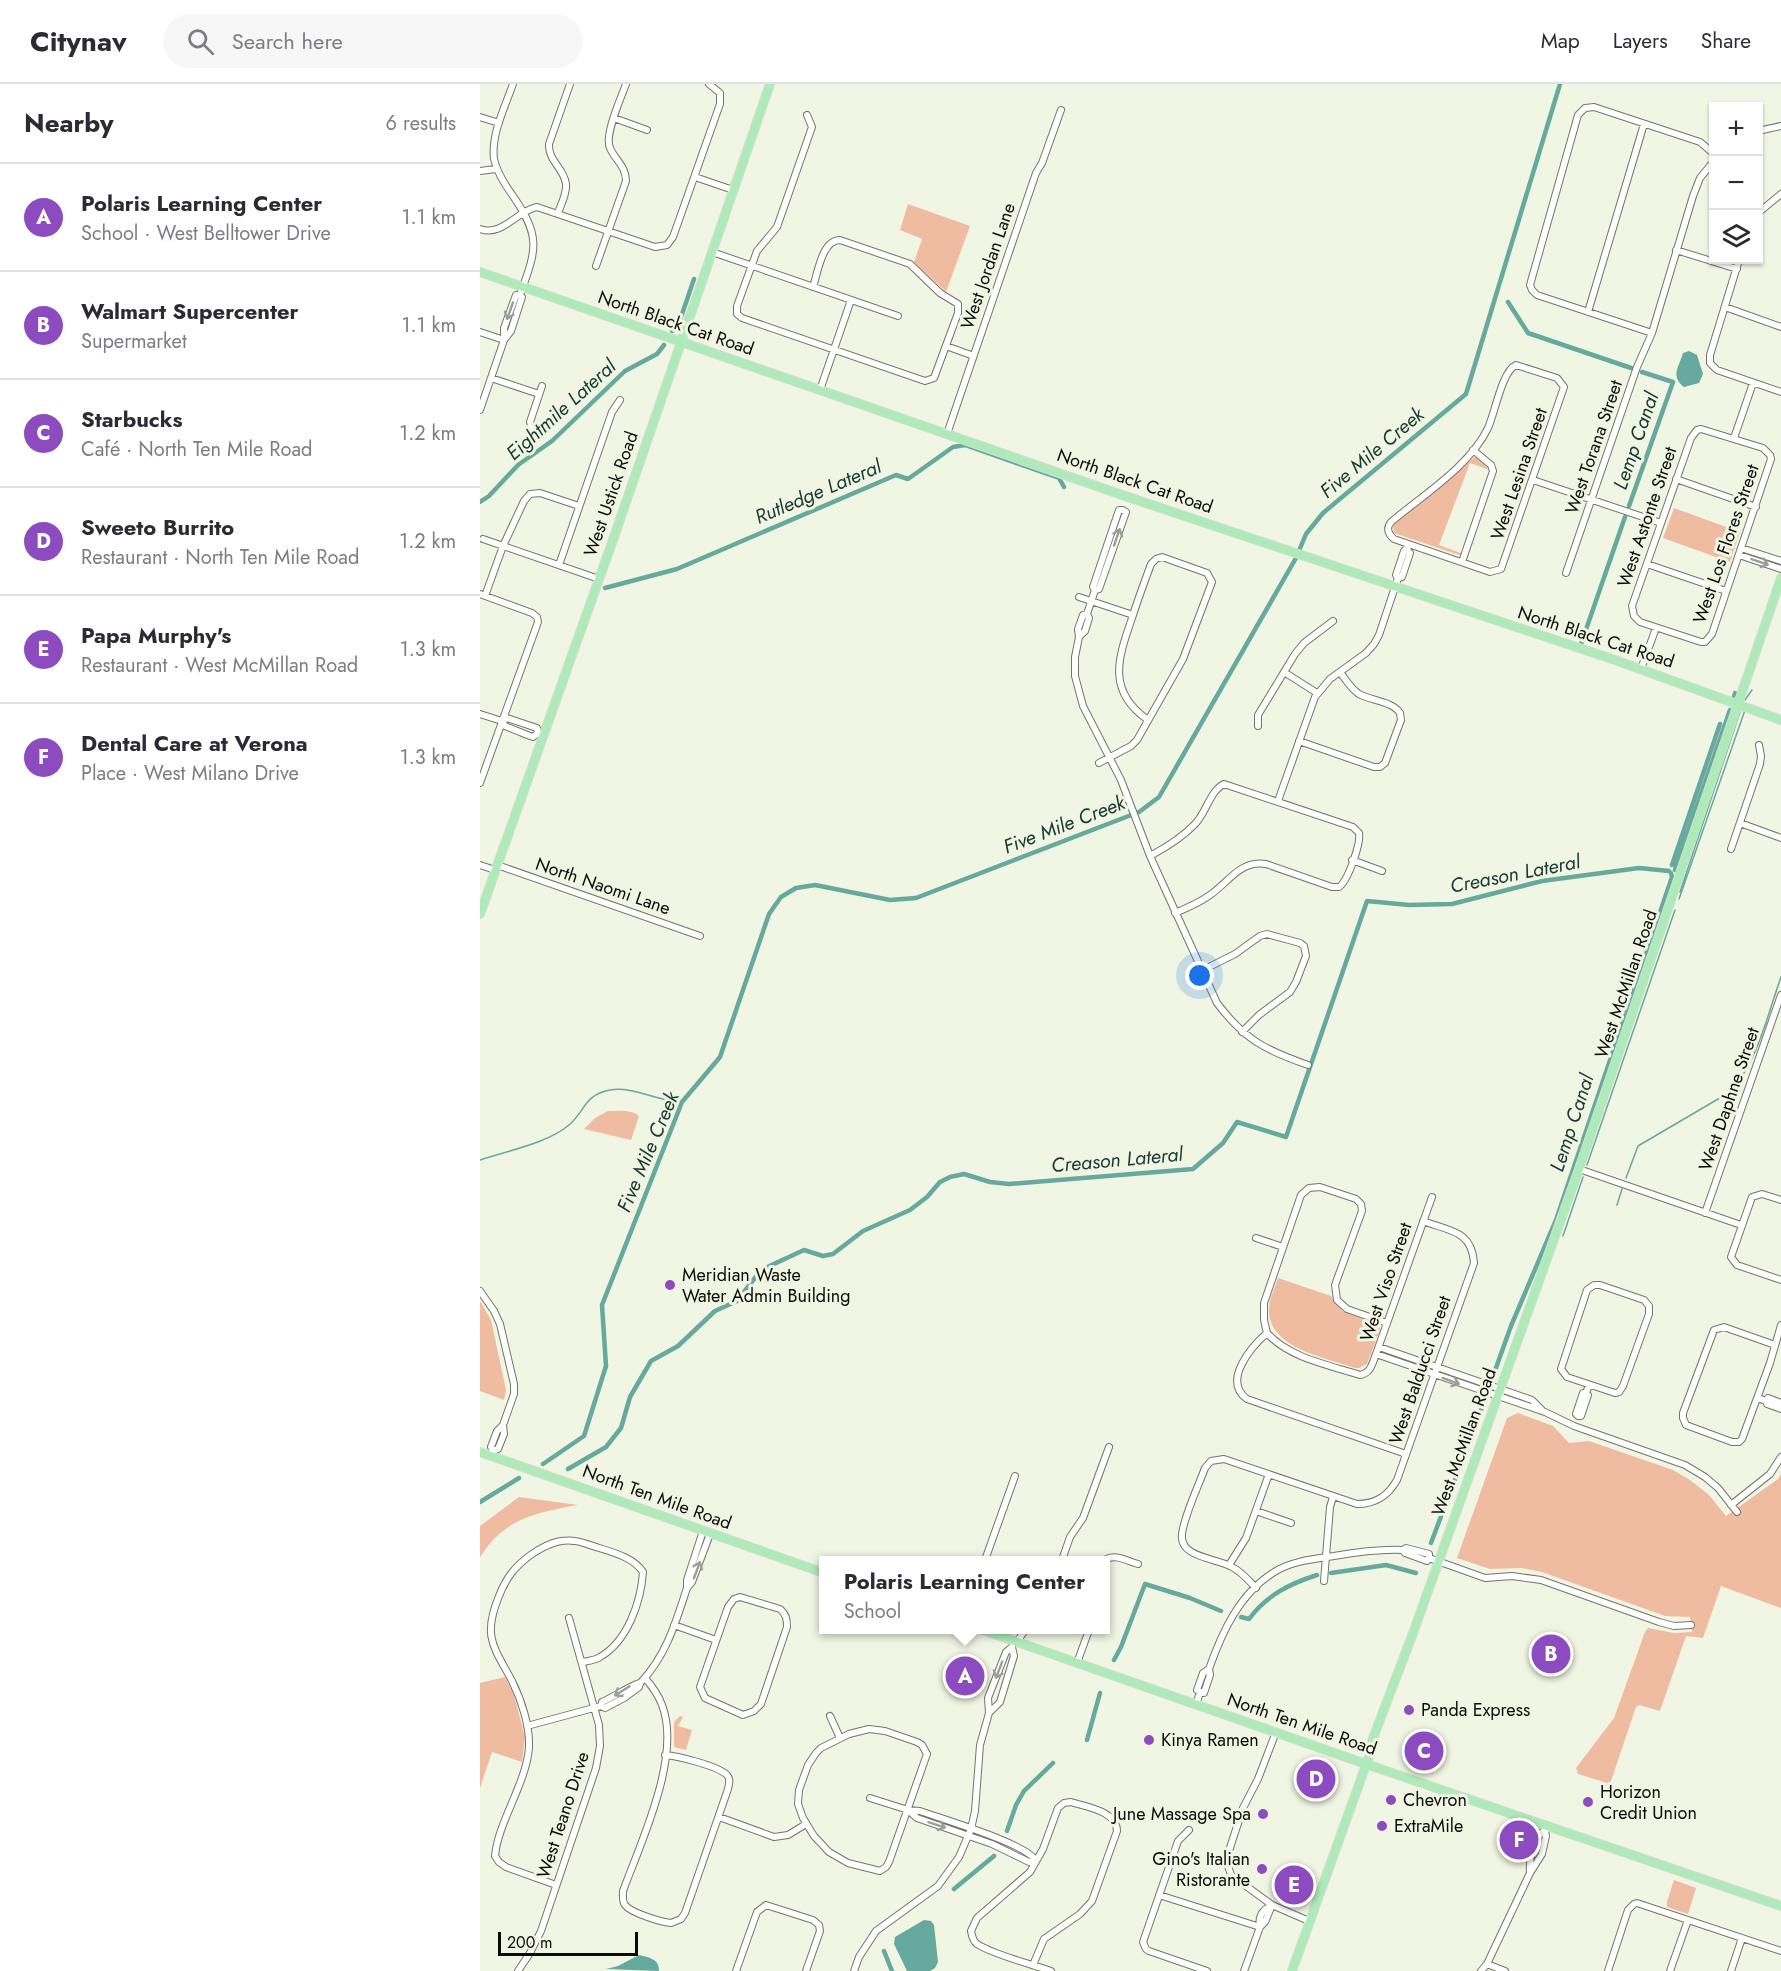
<!DOCTYPE html>
<html lang="en">
<head>
<meta charset="utf-8">
<style>
  body { margin:0; font-family:Jost,sans-serif; background:#f7f7f7; color:#2b2b33 }
  .controls { position:absolute; right:18px; top:18px; display:grid; overflow:hidden; border-radius:0px; box-shadow:0 2px 4px #0004 }
  .controls button { width:54px; height:54px; display:grid; place-items:center; padding:0; border:0; border-bottom:2px solid #e1e1e2; background:#fff; color:#2b2b33; font:30px sans-serif }
  .scale { position:absolute; left:18px; bottom:15px; width:140px; box-sizing:border-box; padding-left:6px; border:3px solid #0b0c07; border-top:0; font-size:16px; line-height:21px; white-space:nowrap; color:#0b0c07; -webkit-text-stroke:4px #f1f5e3; paint-order:stroke }
  .you { position:absolute; left:720px; top:892px; width:21px; height:21px; margin:-15px; border:4px solid #fff; border-radius:50%; background:#1a73e8; box-shadow:0 0 0 9px #1a73e833 }
  .badge { display:grid; place-items:center; width:39px; height:39px; border-radius:50%; background:#8d4bc0; color:#fff; font-size:20px; font-weight:700 }
  .pin { position:absolute; translate:-50% -50%; border:3px solid #fff; box-shadow:0 2px 6px #0006 }
  .popup { position:absolute; left:339px; top:1472px; width:291px; height:78px; box-sizing:border-box; display:grid; place-content:center; border-radius:0px; background:#fff; filter:drop-shadow(0 2px 4px #0005); font-size:20px; white-space:nowrap; color:#7c7c81 }
  .popup b { font-size:22px; color:#2b2b33 }
  .popup::after { content:''; position:absolute; left:50%; top:100%; margin-left:-12px; border:12px solid transparent; border-top-color:#fff }
  .list { margin:0; padding:0; list-style:none }
  h2 { display:flex; justify-content:space-between; align-items:center; height:78px; margin:0; padding:0 24px; font-size:26px }
  h2 small { font-size:20px; font-weight:400; color:#7c7c81 }
  .list li { display:grid; grid-template-columns:39px 1fr auto; gap:18px; align-items:center; box-sizing:border-box; height:108px; padding:0 24px; border-top:2px solid #e1e1e2 }
  .list b { display:block; font-size:22px; white-space:nowrap }
  .list p { margin:0; font-size:20px; white-space:nowrap; color:#7c7c81 }
  .list em { font-size:20px; font-style:normal; color:#7c7c81 }
  .icon { flex:none; width:33px; height:33px; fill:none; stroke:currentColor; stroke-width:2; stroke-linecap:round; stroke-linejoin:round }
  .map { position:relative; flex:none; width:1301px; height:1887px; overflow:hidden }
  header { display:flex; align-items:center; gap:36px; box-sizing:border-box; height:84px; padding:0 30px; background:#fff; border-bottom:2px solid #e1e1e2 }
  header strong { font-size:28px }
  nav { display:flex; gap:33px; margin-inline-start:auto; font-size:21px }
  .search { width:420px; height:54px; background:#f7f7f7; display:flex; align-items:center; gap:15px; box-sizing:border-box; padding:0 21px; border-radius:33px; color:#7c7c81; font-size:22px }
  main { display:flex }
  aside { flex:1; background:#fff }
  .map>svg:first-child { display:block }
  .green { fill:#efbca2 }
  .water { fill:#66a99e }
  .lines { fill:none; stroke-linecap:round; stroke-linejoin:round }
  .stream { stroke:#66a99e; stroke-width:1.5 }
  .canal { stroke:#66a99e; stroke-width:4.5 }
  .minor-casing { stroke:#737667; stroke-width:8 }
  .major-casing { stroke:#d8d8d7; stroke-width:10 }
  .minor { stroke:#fff; stroke-width:6 }
  .major { stroke:#adecb9; stroke-width:8 }
  .oneway { stroke:#9d9e9c }
  .poi-dot { fill:#8d4bc0; stroke:#f1f5e3; stroke-width:2 }
  .labels { text-anchor:middle; dominant-baseline:central; stroke-width:6; stroke-linejoin:round; paint-order:stroke }
  .street-label { font-size:18px; fill:#0b0c07; stroke:#f1f5e3 }
  .poi-label { font-size:18px; fill:#0b0c07; stroke:#f1f5e3; text-anchor:start }
  .water-label { font-size:20px; font-style:italic; fill:#183934; stroke:#f1f5e3 }
</style>
</head>
<body>
<header>
<strong>Citynav</strong>
<div class="search"><svg class="icon" aria-label="search" viewBox="0 0 24 24"><circle cx="10" cy="10" r="6"/><path d="M15 15l6 6"/></svg>Search here</div>
<nav><a>Map</a><a>Layers</a><a>Share</a></nav>
</header>
<main>
<aside>
<h2>Nearby<small>6 results</small></h2>
<ul class="list">
<li><span class="badge">A</span><div><b>Polaris Learning Center</b><p>School · West Belltower Drive</p></div><em>1.1 km</em></li>
<li><span class="badge">B</span><div><b>Walmart Supercenter</b><p>Supermarket</p></div><em>1.1 km</em></li>
<li><span class="badge">C</span><div><b>Starbucks</b><p>Café · North Ten Mile Road</p></div><em>1.2 km</em></li>
<li><span class="badge">D</span><div><b>Sweeto Burrito</b><p>Restaurant · North Ten Mile Road</p></div><em>1.2 km</em></li>
<li><span class="badge">E</span><div><b>Papa Murphy's</b><p>Restaurant · West McMillan Road</p></div><em>1.3 km</em></li>
<li><span class="badge">F</span><div><b>Dental Care at Verona</b><p>Place · West Milano Drive</p></div><em>1.3 km</em></li>
</ul>
</aside>
<div class="map">
<svg width="1301" height="1887" viewBox="0 0 1301 1887">
  <rect width="100%" height="100%" fill="#f1f5e3"/>
  <path class="green" d="M428 120 490 142 466 208 434 178 442 155 420 146Z
    M996 372 1010 386 990 379 959 461 983 470 982 472 914 449 913 441Z
    M1194 424 1260 448 1250 478 1183 454Z
    M128 1027C139 1027 150 1025 159 1032L151 1056 104 1045 115 1034Z
    M798 1194 851 1212 862 1227 899 1242 900 1246 887 1280 879 1284H875C846 1274 787 1264 789 1225 789 1214 795 1204 798 1194Z
    M0 1217 11 1236 26 1306 24 1316 0 1307Z
    M1038 1329 1073 1342 1089 1359 1109 1357 1193 1386 1210 1396 1229 1411 1246 1432 1298 1395 1301 1390V1524L1241 1502 1223 1554 1206 1552 1180 1627 1159 1621 1156 1623 1130 1700 1098 1690 1096 1684 1134 1634 1165 1548 1168 1544 1194 1549 1212 1548 1210 1533 1185 1532 1062 1488 1041 1484 1010 1485 977 1474 1027 1334Z
    M39 1413 98 1421C55 1429 25 1434 0 1473V1442Z
    M25 1593 34 1611 45 1653 42 1678 12 1668 0 1704V1599Z
    M200 1632 203 1633 198 1642 212 1646 206 1666 194 1663V1638Z
    M1194 1796 1216 1804 1208 1830 1187 1823V1818Z"/>
  <path class="water" d="M1209 267 1217 271 1223 290 1219 299 1204 303C1190 292 1199 283 1203 269Z
    M444 1836 451 1837 454 1841 458 1878 455 1884 450 1887H427L414 1860 415 1853Z
    M159 1871C171 1874 179 1875 179 1887L126 1885 138 1882Z"/>
  <g class="lines">
    <path class="stream" d="M1265 616 1272 606
      M1200 808 1260 628
      M1199 815 1265 626
      M0 1076C27 1067 68 1059 89 1041 106 1026 104 1011 130 1006 154 1002 176 1017 202 1018
      M1107 1081 1195 826
      M1146 1094 1158 1062 1250 1008C1278 977 1287 932 1301 893
      M1137 1121 1142 1105
      M1083 1152 1103 1093"/>
    <path class="canal" d="M1028 218 1048 249 1151 284
      M192 247 197 245 214 195
      M0 418 9 412 38 381 72 357 145 287 177 270 184 261
      M1149 422 1193 298 1162 288
      M125 504 197 485 416 391 428 395 473 363 485 361 579 394 584 403
      M1101 560 1145 433
      M1254 613 1255 609
      M1192 781 1240 640
      M1195 786 1250 626
      M1012 1295 1031 1242 1076 1136 1192 793 1191 789
      M63 1380 104 1352 126 1282 122 1221 202 1018 240 973 289 830 301 813 316 804 335 801 410 816 436 814 659 728 679 713 816 474 826 450 843 429 986 310 1080 0
      M88 1385 126 1363 141 1344 150 1313 171 1277 198 1262 235 1227 257 1217 281 1186 324 1166 343 1172 353 1170 383 1147 430 1126 447 1113 460 1098 470 1093 484 1090 510 1098 529 1100 713 1085 743 1059 757 1038 806 1053 887 817 929 821 972 820 1062 797 1159 784 1189 787
      M0 1418 39 1394
      M951 1459 1004 1318
      M851 1489 906 1481 936 1489
      M761 1533 769 1535C787 1511 809 1500 837 1491
      M634 1576 641 1563 665 1500 710 1514 741 1527
      M607 1656 620 1609
      M527 1747 536 1721 544 1707 573 1679
      M474 1805 514 1772
      M404 1867 412 1887"/>
    <defs>
      <path id="minor" d="M33 0C25 23 11 50 14 75 17 89 25 101 33 112 62 154 56 166 40 211
        M327 31 332 43 297 143 277 167 257 222V230L262 234 445 297 454 294 478 229V220L460 209 430 180 360 156C342 156 338 188 333 203
        M0 33 19 39
        M134 34 167 46
        M1278 47 1301 42
        M0 87 16 85
        M215 93 253 106
        M78 129C81 120 87 110 86 100 84 84 68 77 69 60L90 0
        M1278 129 1301 110
        M0 145C23 153 36 127 57 123L175 163 187 161 193 153 240 20V9L229 0
        M1196 166 1257 185
        M232 168 418 232
        M1259 176 1230 271V279L1237 286 1301 308
        M116 182 146 97C146 82 135 76 130 64 124 51 141 14 146 0
        M1245 223 1301 243
        M1108 228 1164 40
        M0 248 24 256
        M1172 249 1057 211 1052 206 1050 201 1098 31 1105 24 1114 23 1220 58 1234 70
        M466 262 491 271
        M1036 281 1077 294 1084 303 1021 485 1010 488 914 455C908 450 906 444 911 438 943 411 990 382 1008 344 1015 329 1022 287 1036 281Z
        M11 294 59 310
        M340 306 371 216
        M0 326 24 256 31 247 42 213 40 211H36L24 244V256
        M1221 345 1283 364 1290 371 1291 375 1232 550 1225 558H1221L1160 538 1154 532 1152 522 1211 354 1217 346Z
        M53 348 50 338 62 302
        M467 350 556 89 562 79 581 26
        M1254 354 1273 299
        M1196 395 1276 423
        M1053 396 1181 439
        M3 455 119 495
        M1261 464 1301 477
        M1259 471 1301 485
        M982 478 1013 387 1011 381 993 366
        M1167 480 1246 507
        M79 481 132 328 140 316
        M1086 489 1157 283 1172 249 1213 112 1220 94 1234 77
        M918 494 916 491 924 467 928 463
        M0 510 52 529 57 533 58 538 0 699
        M5 512 23 462 44 417 50 410 60 409 99 422
        M599 513 653 531
        M607 530 615 506 619 505 646 428 643 426H639L613 503 615 506
        M607 530 609 534 605 547 599 553 598 545 603 531Z
        M599 553 595 573V592L603 622 641 696 670 772 737 919C765 956 785 966 828 981
        M1161 585 1176 544
        M804 588 837 609
        M0 630 22 637
        M778 642V631L815 570 824 559 853 537
        M58 649 53 653 50 652 25 642 22 637 27 634 57 644 58 649 64 650
        M819 657 894 683H900L905 679 921 636 920 629C912 617 892 617 879 610 871 605 866 596 860 588
        M619 679 651 662 657 656 703 575 732 498 727 489 682 473 676 475 671 480C664 499 657 518 651 537 637 577 628 608 668 636
        M798 717 835 613 850 595 886 569 894 560 899 551 918 494 922 493 930 469 927 466
        M1260 739 1301 754
        M1251 765 1280 680 1281 672 1279 661
        M670 772C687 763 703 753 716 739 726 728 731 706 744 700L873 743 879 749C881 759 868 797 859 803H852L786 780C760 776 749 798 730 811 719 819 707 824 695 829
        M872 776 902 787
        M0 781 15 786
        M17 781 220 852
        M721 887 755 870 780 852 787 850 820 859 824 862 826 872 816 898 810 908 779 931 762 948
        M1099 1085 1261 1141
        M1301 1116 1282 1110 1272 1113 1251 1173 1257 1181 1301 1196
        M1225 1129 1301 911
        M776 1154 803 1163
        M1114 1201H1120L1164 1216 1169 1222V1230L1143 1302 1139 1308 1135 1309 1087 1293 1081 1285 1107 1206Z
        M0 1207 14 1227 20 1240 34 1300V1310L23 1341
        M907 1239 867 1225 857 1216 855 1201 882 1127 881 1120 876 1115 840 1103 829 1104 821 1111 784 1219V1236L787 1249C771 1263 742 1297 767 1315L926 1370
        M787 1249C809 1274 849 1281 880 1291 891 1289 892 1280 896 1270L952 1113
        M1295 1261 1244 1243 1234 1246 1203 1329V1334L1206 1341 1252 1358H1259L1262 1355 1290 1279 1301 1241
        M899 1263 1052 1316 1062 1326
        M896 1270 1065 1328 1094 1342 1205 1381 1225 1393 1238 1404 1257 1428
        M1106 1309 1108 1311 1101 1332H1098L1096 1330 1103 1309H1106L1109 1301
        M1278 1314 1286 1317 1288 1314 1301 1319
        M1286 1317 1287 1320 1301 1325
        M23 1341 24 1350 18 1365 13 1367 11 1363 17 1347Z
        M1251 1421 1290 1390 1301 1373
        M776 1427 811 1439
        M223 1447 207 1496V1504L212 1498 230 1450
        M949 1474 947 1477 925 1469 923 1466 926 1464 949 1470V1474L1005 1494 1032 1492 1061 1496 1179 1538 1194 1542 1211 1541
        M505 1476 535 1392
        M582 1476 590 1453 603 1434 629 1363
        M625 1476C635 1469 647 1477 658 1480
        M749 1481 766 1454 789 1390
        M844 1497 850 1423 853 1413
        M776 1504C768 1496 762 1488 752 1483 737 1474 699 1474 702 1450 704 1432 718 1403 725 1384L731 1377 744 1375 877 1420C896 1420 908 1412 917 1396L994 1179C992 1146 969 1147 943 1137
        M260 1513 300 1525C306 1530 307 1535 307 1543L281 1620 274 1627 263 1631 225 1614 220 1603 248 1523 254 1515Z
        M194 1541 236 1556
        M537 1558 545 1546
        M597 1579 609 1546
        M729 1585C742 1548 760 1508 796 1487 813 1477 834 1475 854 1472 877 1468 899 1465 923 1466
        M165 1594C172 1602 178 1610 182 1621 202 1672 161 1758 143 1807 143 1812 142 1817 145 1821 151 1829 181 1838 191 1839L201 1835 205 1829 248 1705C249 1700 251 1695 247 1691 238 1682 198 1672 185 1671
        M162 1597C187 1570 196 1537 207 1504
        M716 1621 720 1608 717 1606 723 1589 729 1585 730 1591 724 1609 720 1608
        M350 1632 360 1654
        M47 1642 121 1622 125 1624 144 1614 159 1603 160 1599C153 1600 132 1614 122 1618L121 1622
        M389 1645 405 1647 437 1658 442 1661 447 1670 409 1778 406 1783 400 1787 368 1779 349 1768 334 1752 323 1734 318 1720 319 1706 328 1681 336 1669 341 1664 369 1650Z
        M796 1648 778 1695 763 1724 746 1776 751 1791 792 1821 829 1837
        M390 1714 428 1726 440 1727C462 1735 548 1760 556 1777
        M428 1726 437 1734 512 1760 549 1778 556 1777
        M239 1733 294 1753 308 1751 326 1740
        M709 1746 698 1757 663 1858 666 1865 669 1867 727 1887
        M76 1801 26 1783 19 1778 15 1772C18 1738 47 1698 49 1663 50 1642 41 1615 32 1597 14 1563 2 1553 19 1512 26 1494 35 1482 52 1470 70 1458 86 1452 107 1460 126 1467 152 1471 163 1488 161 1517 148 1557 120 1573 116 1576 108 1577 103 1578
        M679 1811 780 1843
        M1007 1880 1025 1887
        M553 1881 564 1855 600 1830 612 1817 637 1747C637 1727 606 1723 591 1718L584 1719 578 1724 563 1765 550 1788 497 1834 491 1847C492 1853 493 1857 497 1860 514 1871 551 1880 571 1887
        M38 1887 50 1869 61 1847 116 1684 120 1662 119 1641 89 1534
        M256 1887 277 1828 286 1821 333 1836 339 1841 340 1847 326 1887
        M374 1887 379 1873 396 1847 458 1802 479 1773 491 1745 495 1727 500 1661 509 1629 508 1614 526 1568 532 1563 534 1572 520 1618 509 1629
        M764 1887 780 1843C778 1832 782 1826 792 1821L785 1838 780 1843
        M1001 1887 1007 1880 1050 1789 1062 1770 1066 1752 1065 1746C1052 1755 1049 1775 1050 1789
        M1128 1887 1148 1826 1154 1820 1157 1819 1301 1867
        M1190 1887 1208 1836
        M1251 1887 1262 1854"/>
      <path id="major" d="M0 188 648 413 1135 576 1301 636
        M0 830 134 453 290 0
        M0 1368 344 1489
        M503 1546 886 1680 1301 1822
        M812 1887 891 1667 890 1663 898 1641 932 1552 1099 1085 1301 494"/>
    </defs>
    <use href="#minor" class="minor-casing"/>
    <use href="#major" class="major-casing"/>
    <use href="#minor" class="minor"/>
    <use href="#major" class="major"/>
  </g>
  <defs><path id="oneway-shaft" d="M-6 0H5M1.5-3L5.5 0L1.5 3" fill="none" stroke-width="1.6" stroke-linecap="round" stroke-linejoin="round" transform="scale(1.5)"/></defs>
  <g class="oneway">
    <use href="#oneway-shaft" transform="translate(30 227) rotate(109)"/>
    <use href="#oneway-shaft" transform="translate(637 453) rotate(-71)"/>
    <use href="#oneway-shaft" transform="translate(1280 478) rotate(19)"/>
    <use href="#oneway-shaft" transform="translate(971 1297) rotate(20)"/>
    <use href="#oneway-shaft" transform="translate(217 1486) rotate(-70)"/>
    <use href="#oneway-shaft" transform="translate(519 1586) rotate(111)"/>
    <use href="#oneway-shaft" transform="translate(142 1607) rotate(148)"/>
    <use href="#oneway-shaft" transform="translate(457 1741) rotate(18)"/>
  </g>
  <g class="poi-dot">
    <circle cx="190" cy="1201" r="6"/>
    <circle cx="929" cy="1626" r="6"/>
    <circle cx="669" cy="1656" r="6"/>
    <circle cx="911" cy="1716" r="6"/>
    <circle cx="1108" cy="1718" r="6"/>
    <circle cx="783" cy="1730" r="6"/>
    <circle cx="902" cy="1742" r="6"/>
    <circle cx="782" cy="1785" r="6"/>
  </g>
  <g class="labels">
    <g class="street-label">
      <text transform="translate(508 182) rotate(-71)">West Jordan Lane</text>
      <text transform="translate(196 239) rotate(19)">North Black Cat Road</text>
      <text transform="translate(1114 363) rotate(-71)">West Torana Street</text>
      <text transform="translate(1039 390) rotate(-71)">West Lesina Street</text>
      <text transform="translate(655 397) rotate(19)">North Black Cat Road</text>
      <text transform="translate(131 410) rotate(-71)">West Ustick Road</text>
      <text transform="translate(1167 433) rotate(-71)">West Astonte Street</text>
      <text transform="translate(1246 460) rotate(-71)">West Los Flores Street</text>
      <text transform="translate(1116 553) rotate(18)">North Black Cat Road</text>
      <text transform="translate(123 802) rotate(19)">North Naomi Lane</text>
      <text transform="translate(1146 900) rotate(-71)">West McMillan Road</text>
      <text transform="translate(1249 1015) rotate(-71)">West Daphne Street</text>
      <text transform="translate(906 1198) rotate(-71)">West Viso Street</text>
      <text transform="translate(940 1286) rotate(-71)">West Balducci Street</text>
      <text transform="translate(984 1358) rotate(-70)">West McMillan Road</text>
      <text transform="translate(177 1413) rotate(20)">North Ten Mile Road</text>
      <text transform="translate(822 1640) rotate(19)">North Ten Mile Road</text>
      <text transform="translate(83 1731) rotate(-72)">West Teano Drive</text>
    </g>
    <g class="poi-label">
      <text x="202" y="1191">Meridian Waste<tspan x="202" dy="21">Water Admin Building</tspan></text>
      <text x="941" y="1626">Panda Express</text>
      <text x="681" y="1656">Kinya Ramen</text>
      <text x="1120" y="1708">Horizon<tspan x="1120" dy="21">Credit Union</tspan></text>
      <text x="923" y="1716">Chevron</text>
      <text x="771" y="1730" text-anchor="end">June Massage Spa</text>
      <text x="914" y="1742">ExtraMile</text>
      <text x="770" y="1775" text-anchor="end">Gino's Italian<tspan x="770" dy="21">Ristorante</tspan></text>
    </g>
    <g class="water-label">
      <text transform="translate(81 326) rotate(-42)">Eightmile Lateral</text>
      <text transform="translate(1156 357) rotate(-71)">Lemp Canal</text>
      <text transform="translate(892 369) rotate(-40)">Five Mile Creek</text>
      <text transform="translate(338 408) rotate(-23)">Rutledge Lateral</text>
      <text transform="translate(584 741) rotate(-21)">Five Mile Creek</text>
      <text transform="translate(1035 790) rotate(-11)">Creason Lateral</text>
      <text transform="translate(1092 1039) rotate(-72)">Lemp Canal</text>
      <text transform="translate(168 1068) rotate(-67)">Five Mile Creek</text>
      <text transform="translate(637 1076) rotate(-5)">Creason Lateral</text>
    </g>
  </g>
</svg>
<div class="controls">
<button>+</button>
<button>−</button>
<button><svg class="icon" aria-label="layers" viewBox="0 0 24 24"><path d="M12 4l9 5-9 5-9-5zM3 14l9 5 9-5"/></svg></button>
</div>
<div class="scale">200 m</div>
<div class="you"></div>
<div class="pin badge" style="left:485px;top:1592px">A</div>
<div class="popup"><b>Polaris Learning Center</b>School</div>
<div class="pin badge" style="left:1071px;top:1570px">B</div>
<div class="pin badge" style="left:944px;top:1667px">C</div>
<div class="pin badge" style="left:836px;top:1695px">D</div>
<div class="pin badge" style="left:814px;top:1801px">E</div>
<div class="pin badge" style="left:1039px;top:1756px">F</div>
</div>
</main>
</body>
</html>
